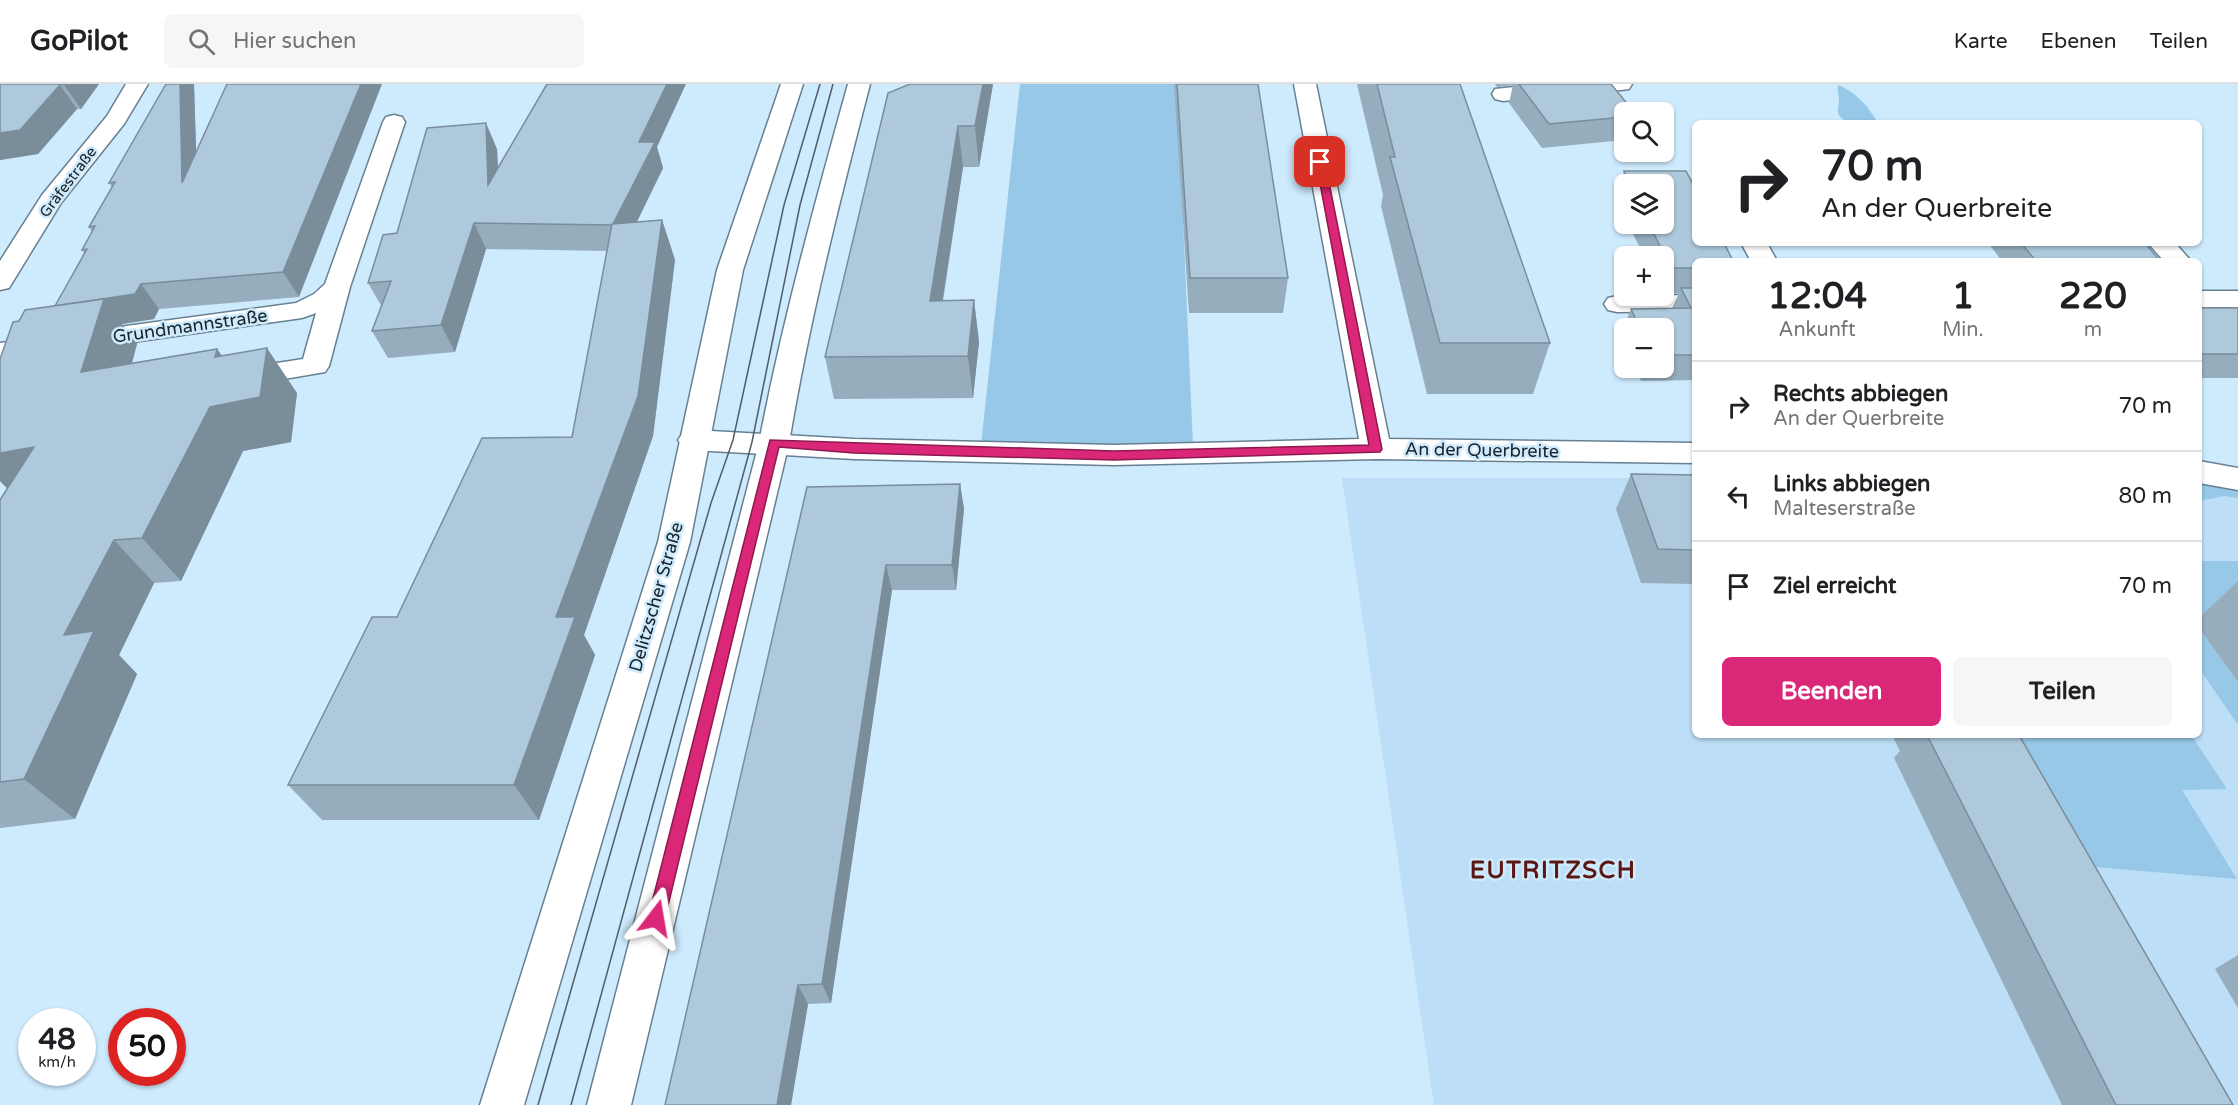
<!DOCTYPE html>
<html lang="de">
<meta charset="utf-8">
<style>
body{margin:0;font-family:"Varela Round",sans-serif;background:#f6f6f6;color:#202124;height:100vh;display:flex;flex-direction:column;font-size:22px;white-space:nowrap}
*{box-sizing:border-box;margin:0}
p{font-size:20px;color:#757577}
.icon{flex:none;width:33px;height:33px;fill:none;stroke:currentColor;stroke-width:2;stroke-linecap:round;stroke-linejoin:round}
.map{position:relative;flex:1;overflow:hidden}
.sheet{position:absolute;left:1692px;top:174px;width:510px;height:480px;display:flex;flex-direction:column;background:#fff;border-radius:9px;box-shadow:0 2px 4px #0004}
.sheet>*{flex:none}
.hud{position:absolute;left:1692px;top:36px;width:510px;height:126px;border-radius:9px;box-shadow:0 2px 4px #0004;background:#fff;color:#202124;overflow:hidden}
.controls{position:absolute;left:1614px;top:18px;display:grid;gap:12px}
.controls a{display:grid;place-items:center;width:60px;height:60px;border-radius:9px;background:#fff;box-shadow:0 2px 4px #0004;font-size:30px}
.speed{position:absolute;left:18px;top:924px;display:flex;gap:12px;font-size:30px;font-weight:700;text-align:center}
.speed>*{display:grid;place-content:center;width:78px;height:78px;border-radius:50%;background:#fff;box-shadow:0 2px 4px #0004;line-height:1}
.speed small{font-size:15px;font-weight:400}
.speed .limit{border:9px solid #d22;background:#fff;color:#111}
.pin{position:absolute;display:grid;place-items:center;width:51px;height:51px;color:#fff;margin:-26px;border-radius:12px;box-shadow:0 3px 9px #0006}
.me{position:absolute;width:66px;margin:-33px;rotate:14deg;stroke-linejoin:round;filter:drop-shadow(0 0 4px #0008)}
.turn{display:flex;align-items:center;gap:21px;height:126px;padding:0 30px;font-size:27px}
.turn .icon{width:78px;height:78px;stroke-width:2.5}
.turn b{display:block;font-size:42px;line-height:51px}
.eta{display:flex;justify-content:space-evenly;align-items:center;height:102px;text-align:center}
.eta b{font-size:36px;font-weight:700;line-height:42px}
.cta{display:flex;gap:12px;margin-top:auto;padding:12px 30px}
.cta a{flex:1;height:69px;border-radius:9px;background:#db2777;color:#fff;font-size:24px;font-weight:700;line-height:69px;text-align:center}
.cta a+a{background:#f6f6f6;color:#202124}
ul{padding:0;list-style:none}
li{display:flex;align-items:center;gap:18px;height:90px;padding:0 30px;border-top:2px solid #e0e0e0}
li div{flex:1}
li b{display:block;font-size:22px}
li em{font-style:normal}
header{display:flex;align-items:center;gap:36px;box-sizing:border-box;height:84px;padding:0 30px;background:#fff;border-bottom:2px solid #e0e0e0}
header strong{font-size:28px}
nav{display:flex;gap:33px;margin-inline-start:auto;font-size:21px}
.search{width:420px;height:54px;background:#f6f6f6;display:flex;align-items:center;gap:15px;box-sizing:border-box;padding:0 21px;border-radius:9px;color:#757577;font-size:22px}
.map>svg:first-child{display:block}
.built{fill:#bcdef6}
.green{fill:#97c8e8}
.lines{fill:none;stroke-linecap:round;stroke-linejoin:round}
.minor-casing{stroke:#678091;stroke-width:3}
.major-casing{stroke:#678091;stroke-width:3}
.minor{fill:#fff;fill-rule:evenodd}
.major{fill:#fff;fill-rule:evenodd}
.tram{stroke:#4f5e69;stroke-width:1.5}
.wall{fill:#96adbd}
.shaded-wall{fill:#7a8d9a}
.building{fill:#aec9dc;stroke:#7a8d9a;stroke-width:1.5}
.route{fill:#db2777;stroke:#8e194d;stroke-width:1.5}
.labels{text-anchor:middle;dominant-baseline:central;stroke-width:5;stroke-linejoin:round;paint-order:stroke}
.far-street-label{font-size:15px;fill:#19232a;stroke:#ceeafd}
.street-label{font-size:18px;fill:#19232a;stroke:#ceeafd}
.district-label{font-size:24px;font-weight:bold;letter-spacing:1.5px;fill:#5b1713;stroke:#ceeafd}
</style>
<header>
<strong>GoPilot</strong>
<div class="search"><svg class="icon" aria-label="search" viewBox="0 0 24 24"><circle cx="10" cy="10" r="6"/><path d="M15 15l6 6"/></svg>Hier suchen</div>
<nav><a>Karte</a><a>Ebenen</a><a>Teilen</a></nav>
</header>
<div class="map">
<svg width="2238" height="1021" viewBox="0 0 2238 1021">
<rect width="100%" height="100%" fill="#ceeafd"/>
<polygon class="built" points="1342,394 1695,394 1695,651 2199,651 2199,404 2238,409 2238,1021 1434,1021"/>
<g class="green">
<polygon points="1020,0 1177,0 1193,362 981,361"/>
<path d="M1838 1C1855 7 1869 23 1878 39L1846 38C1835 28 1838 30 1839 17 1839 11 1837 7 1838 1Z"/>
<polygon points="2199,398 2238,406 2238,414 2224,412 2199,417"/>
<rect x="2199" y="477" width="39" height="61"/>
<polygon points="2199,544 2238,598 2238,641 2199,584"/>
<polygon points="2006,651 2191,651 2227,705 2182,706 2237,795 2082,782"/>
</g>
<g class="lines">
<defs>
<g id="minor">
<polygon points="126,0 148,0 124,40 61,119 9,204 0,206 0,177 42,111 107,32"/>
<polygon points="1294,0 1316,0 1389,355 1695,359 1695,379 1376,375 1114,381 854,375 693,366 683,363 678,356 683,349 693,346 854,355 1114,361 1359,355"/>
<polygon points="1544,0 1632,0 1629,5 1621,6 1503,17 1495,15 1492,10 1495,5"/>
<polygon points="394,31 402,33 405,38 350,203 329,282 325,288 238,303 228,301 224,294 228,287 238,285 303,275 316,229 302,234 0,277 0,259 296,219 314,210 325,200 383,38 386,33"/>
<polygon points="1741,159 1767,159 1777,177 1751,177"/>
<polygon points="2148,159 2175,159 2191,177 2164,177"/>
<rect x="2199" y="207" width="39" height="16"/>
<polygon points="1695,211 1695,227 1617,228 1608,226 1604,220 1608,214 1617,212"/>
<polygon points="2199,377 2238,384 2238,406 2199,399"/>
</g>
<g id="major">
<polygon points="781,0 803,0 743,186 690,458 524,1021 480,1021 658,458 717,186"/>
<path d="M848 0H870C839 119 809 238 789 359L631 1021H587L759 359C782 238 815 119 848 0Z"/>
</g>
</defs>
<use href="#minor" class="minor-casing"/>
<use href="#major" class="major-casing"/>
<use href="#minor" class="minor"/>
<use href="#major" class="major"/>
<g class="tram">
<polyline points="538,1021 711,419 733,356 784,121 820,0"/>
<polyline points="571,1021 752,358 800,121 833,0"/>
</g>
</g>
<g class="wall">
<polygon points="0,0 99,0 81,25 77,25 38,70 0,76"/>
<polygon points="194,0 196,68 227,0 299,213 159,225 154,235 122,240 137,260 132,279 217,265 222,272 297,309 291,358 243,367 181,497 154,499 119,571 137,590 75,735 0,744 0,416 7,404 0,397 0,275 19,237 55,222 84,169 82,166 92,148 89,143 112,103 109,99"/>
<polygon points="993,0 979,83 963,83 943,217 974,216 979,258 973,314 834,315 825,273 888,9"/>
<polygon points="1174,0 1258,0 1288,194 1283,229 1189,229"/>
<polygon points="1357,0 1460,0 1550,259 1533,310 1427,310 1381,122 1383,111"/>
<polygon points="1495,0 1611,0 1624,28 1624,56 1542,64 1509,19 1513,1 1497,3"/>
<polygon points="657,63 663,84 637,138 662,136 675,176 653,352 584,551 595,571 539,736 322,736 288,701 397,533 572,353 607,167 486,165 455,268 388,274 372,247 382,223 368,199 397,149 497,65 498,84"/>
<polygon points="1624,87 1686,87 1695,104 1695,159 1724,159 1733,177 1695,177 1695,296 1641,297 1635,284 1664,284 1664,244 1624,244 1624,258 1621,250 1631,225 1672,224 1679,209 1664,209 1664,172 1644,172 1628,140 1664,140 1664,100 1624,100 1624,131 1615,112"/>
<polygon points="1988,159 2145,159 2160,177 2002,177"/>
<polygon points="2199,220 2202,224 2238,224 2238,294 2199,294"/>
<polygon points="1631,390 1695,391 1695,500 1641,499 1616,425"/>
<polygon points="960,400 964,425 956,506 892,506 831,919 808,920 791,1021 665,1021 807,403"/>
<polygon points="2238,497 2238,598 2199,544 2199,534"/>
<polygon points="1892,651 2019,651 2233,1021 2062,1021 1894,674 1900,667"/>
<polygon points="2238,871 2238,924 2215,885"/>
</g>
<g class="shaded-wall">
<polygon points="65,0 99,0 81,25 64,1"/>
<polygon points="180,0 194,0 198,123 182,99"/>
<polygon points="361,0 382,0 299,213 283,188"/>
<polygon points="667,0 686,0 657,63 663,84 622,168 613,141 639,58"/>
<polygon points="983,0 993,0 979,83 975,42"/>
<polygon points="60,1 77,25 38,70 0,76 0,49"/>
<polygon points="486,39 497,65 500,127 488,101"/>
<polygon points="958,42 963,83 936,259 930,217"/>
<polygon points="662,136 675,176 653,352 584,551 595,571 539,736 514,701 556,533"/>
<polygon points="474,139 486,165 455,268 441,241"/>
<polygon points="141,200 159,225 154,235 122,240 137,260 117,333 81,288 55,222"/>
<polygon points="974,216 979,258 973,314 968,272"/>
<polygon points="267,264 297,309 291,358 243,367 181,497 142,454 215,273 217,265 248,309"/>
<polygon points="34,363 19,417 0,397 0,369"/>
<polygon points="960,400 964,425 956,506 952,481"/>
<polygon points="114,456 154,499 119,571 137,590 75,735 24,695 64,551"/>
<polygon points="886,481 892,506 831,919 822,900"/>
<polygon points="798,901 808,920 791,1021 777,1021"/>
</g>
<g class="building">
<polygon points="0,0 65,0 60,1 20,46 0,49"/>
<polygon points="166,0 180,0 182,99 227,0 361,0 283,188 141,200 135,210 55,222 87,165 82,166 95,142 89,143 115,98 109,99"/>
<polygon points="547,0 667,0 639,58 655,58 613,140 612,141 474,139 441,241 372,247 391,197 368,199 383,151 397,149 427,44 486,39 488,101"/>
<polygon points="910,0 983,0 975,42 958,42 930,217 974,216 968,272 825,273 888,9"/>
<polygon points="1177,0 1258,0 1288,194 1190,194"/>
<polygon points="1377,0 1460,0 1550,259 1440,259 1390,73 1395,73"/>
<polygon points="1519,0 1611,0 1634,28 1624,28 1624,33 1549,40"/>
<polygon points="1624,87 1686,87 1695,104 1695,159 1724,159 1733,177 1695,177 1695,184 1671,184 1649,140 1664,140 1664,100 1631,100"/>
<polygon points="662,136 638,312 556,533 575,533 514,701 288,701 372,533 397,533 482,354 572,353 612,140"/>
<polygon points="2021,159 2145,159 2160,177 2036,177"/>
<polygon points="1681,204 1695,204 1695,271 1664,271 1664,244 1640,244 1631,225 1691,224"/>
<polygon points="104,215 81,288 217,265 215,273 267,264 260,313 210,323 142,454 114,456 64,551 94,547 24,695 0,698 0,416 34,363 0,369 0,275 13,238 19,237 25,226"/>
<polygon points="2199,220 2202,224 2238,224 2238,270 2199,270"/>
<polygon points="1631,390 1695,391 1695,466 1658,465"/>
<polygon points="960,400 952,481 886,481 822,900 798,901 777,1021 665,1021 807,403"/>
<polygon points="1927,651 2019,651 2233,1021 2116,1021"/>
</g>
<polygon class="route" points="1320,75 1325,78 1382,365 1380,368 1114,376 854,369 779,363 665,834 662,840 656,842 650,840 648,834 770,356 1114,367 1369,361 1316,78"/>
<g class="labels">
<g class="far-street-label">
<text transform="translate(68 98) rotate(-53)">Gräfestraße</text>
</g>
<g class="street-label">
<text transform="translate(190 242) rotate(-8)">Grundmannstraße</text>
<text transform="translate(1482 366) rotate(1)">An der Querbreite</text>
<text transform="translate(656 513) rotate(-74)">Delitzscher Straße</text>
</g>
<g class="district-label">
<text x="1553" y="786">EUTRITZSCH</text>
</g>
</g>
</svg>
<div class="controls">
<a><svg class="icon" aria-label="search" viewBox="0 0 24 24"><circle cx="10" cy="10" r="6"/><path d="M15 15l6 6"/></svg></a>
<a><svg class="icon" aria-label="layers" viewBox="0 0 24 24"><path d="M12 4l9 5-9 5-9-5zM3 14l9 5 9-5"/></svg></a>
<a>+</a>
<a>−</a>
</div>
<div class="speed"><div>48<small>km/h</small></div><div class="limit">50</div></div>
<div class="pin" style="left:1320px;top:78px;background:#d93025"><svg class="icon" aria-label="arrive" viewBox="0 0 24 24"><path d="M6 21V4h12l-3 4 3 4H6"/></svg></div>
<svg class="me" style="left:656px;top:834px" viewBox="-20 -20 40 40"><path d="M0-17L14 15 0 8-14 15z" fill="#db2777" stroke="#fff" stroke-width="4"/></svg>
<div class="hud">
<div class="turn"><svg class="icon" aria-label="right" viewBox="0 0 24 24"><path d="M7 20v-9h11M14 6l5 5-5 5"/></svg><div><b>70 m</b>An der Querbreite</div></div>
</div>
<section class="sheet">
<div class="eta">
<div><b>12:04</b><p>Ankunft</p></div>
<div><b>1</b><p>Min.</p></div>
<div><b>220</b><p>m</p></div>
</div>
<ul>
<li><svg class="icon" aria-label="right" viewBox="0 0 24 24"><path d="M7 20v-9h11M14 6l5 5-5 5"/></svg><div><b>Rechts abbiegen</b><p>An der Querbreite</p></div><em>70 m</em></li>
<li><svg class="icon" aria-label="left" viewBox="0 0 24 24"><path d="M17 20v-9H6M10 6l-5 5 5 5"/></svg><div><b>Links abbiegen</b><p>Malteserstraße</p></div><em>80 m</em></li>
<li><svg class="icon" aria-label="arrive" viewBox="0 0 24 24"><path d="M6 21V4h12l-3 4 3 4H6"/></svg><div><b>Ziel erreicht</b></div><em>70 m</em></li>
</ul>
<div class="cta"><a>Beenden</a><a>Teilen</a></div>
</section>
</div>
